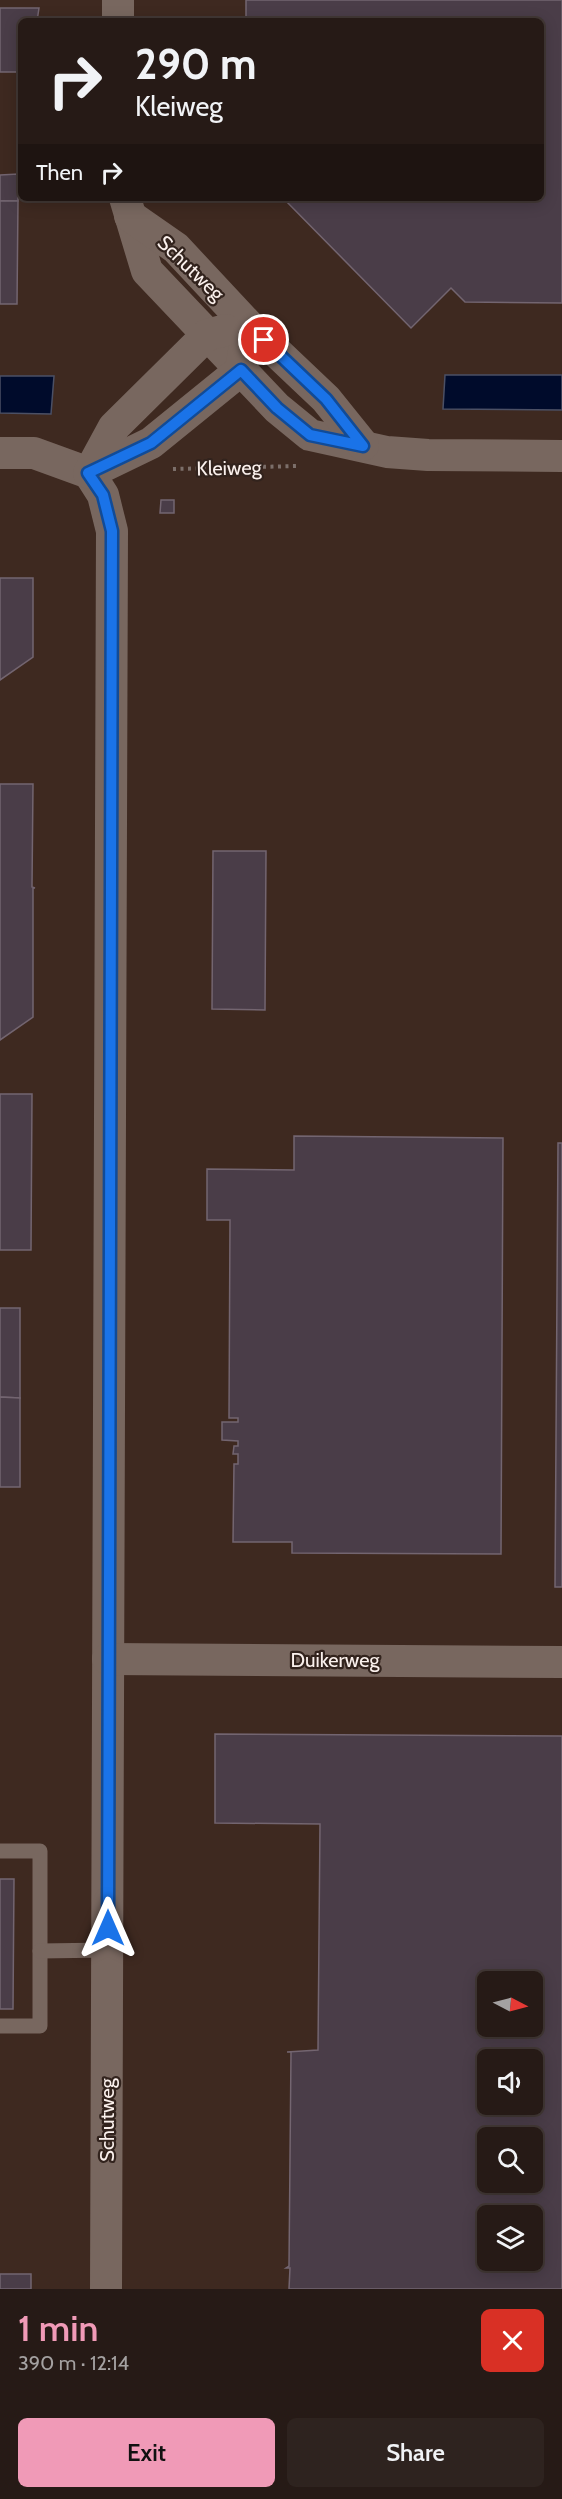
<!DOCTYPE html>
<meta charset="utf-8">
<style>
body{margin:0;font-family:Cabin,sans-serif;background:#2e231f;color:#f1f3f6;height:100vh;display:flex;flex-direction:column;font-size:22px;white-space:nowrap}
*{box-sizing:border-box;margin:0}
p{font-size:20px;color:#a4a1a1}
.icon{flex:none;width:33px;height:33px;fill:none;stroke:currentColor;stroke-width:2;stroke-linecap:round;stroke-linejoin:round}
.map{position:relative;height:2289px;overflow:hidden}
.sheet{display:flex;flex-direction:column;background:#261a16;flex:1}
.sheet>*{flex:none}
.hud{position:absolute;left:18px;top:18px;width:526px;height:183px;border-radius:9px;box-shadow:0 3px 15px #0003,0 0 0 2px #423835;background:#261a16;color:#f1f3f6;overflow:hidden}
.needle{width:39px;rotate:96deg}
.buttons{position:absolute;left:477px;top:1971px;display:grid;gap:12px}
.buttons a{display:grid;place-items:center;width:66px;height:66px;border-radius:9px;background:#261a16;box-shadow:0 3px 15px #0003,0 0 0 2px #423835;font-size:30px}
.pin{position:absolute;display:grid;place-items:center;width:51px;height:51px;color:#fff;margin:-26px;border:3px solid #fff;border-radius:50%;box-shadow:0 2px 6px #0007}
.me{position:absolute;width:66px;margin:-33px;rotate:0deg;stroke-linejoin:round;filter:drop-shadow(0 0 4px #0008)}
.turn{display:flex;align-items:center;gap:21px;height:126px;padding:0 18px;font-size:27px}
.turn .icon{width:78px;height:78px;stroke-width:2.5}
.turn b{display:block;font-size:42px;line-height:51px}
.then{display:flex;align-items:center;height:57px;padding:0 18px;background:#0003;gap:12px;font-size:22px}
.round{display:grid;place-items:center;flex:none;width:63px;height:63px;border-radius:9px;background:#2e231f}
.summary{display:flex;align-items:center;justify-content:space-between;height:102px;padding:0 18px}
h1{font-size:36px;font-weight:600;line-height:45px;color:#f09ab7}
.cta{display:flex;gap:12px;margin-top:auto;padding:12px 18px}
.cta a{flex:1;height:69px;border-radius:9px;background:#f09ab7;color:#111;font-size:24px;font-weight:600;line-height:69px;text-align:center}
.cta a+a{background:#2e231f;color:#f1f3f6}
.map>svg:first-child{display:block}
.built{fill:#3e2920;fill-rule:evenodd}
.water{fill:#000b2b;stroke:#4b5065;stroke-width:1.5}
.building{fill:#4a3d48;stroke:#736570;stroke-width:1.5;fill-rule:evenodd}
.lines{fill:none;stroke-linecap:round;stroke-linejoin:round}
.path{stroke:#7c6f6a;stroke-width:4;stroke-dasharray:3 4.5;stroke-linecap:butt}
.service{stroke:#78675f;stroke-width:15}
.minor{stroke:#78675f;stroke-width:32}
.route-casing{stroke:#114b97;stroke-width:15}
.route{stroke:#1a73e8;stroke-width:10}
.labels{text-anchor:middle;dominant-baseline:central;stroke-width:4.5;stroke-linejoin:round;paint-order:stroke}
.street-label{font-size:20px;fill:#fbf1ed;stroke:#32231d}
</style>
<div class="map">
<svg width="562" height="2289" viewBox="0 0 562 2289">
<rect width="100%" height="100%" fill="#32231d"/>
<path class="built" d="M0 0H562V2289H0ZM21 21H542V198H21ZM488 1982H532V2026H488ZM488 2060H532V2104H488ZM488 2138H532V2182H488ZM488 2216H532V2260H488Z"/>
<g class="water">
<polygon points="445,375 562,375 562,410 443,409"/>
<polygon points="0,376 54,376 51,414 0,413"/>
</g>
<g class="building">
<polygon points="246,0 562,0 562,303 465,302 451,288 411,328 283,198 542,198 542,21 246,21"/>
<polygon points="0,8 39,8 37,21 21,21 21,72 0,72"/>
<polygon points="18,174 18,201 0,201 0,175"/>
<polygon points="0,201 18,201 17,304 0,304"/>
<polygon points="161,500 174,500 174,513 160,513"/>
<polygon points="0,578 33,578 33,657 0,680"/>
<polygon points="0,784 33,784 32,887 35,888 33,888 33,1017 0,1040"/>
<polygon points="213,851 266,851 265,1010 212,1009"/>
<polygon points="0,1094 32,1094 31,1250 0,1250"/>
<polygon points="294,1136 503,1138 501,1554 292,1553 292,1542 233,1542 234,1464 238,1464 238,1454 233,1454 234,1446 238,1446 238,1441 222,1440 222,1422 238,1422 238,1418 229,1418 230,1220 207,1220 207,1169 294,1170"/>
<polygon points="558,1143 562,1143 562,1587 555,1587"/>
<polygon points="0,1308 20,1308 20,1398 0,1397"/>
<polygon points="0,1397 20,1398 20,1487 0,1487"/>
<path d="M215 1734 562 1736V2289H289L290 2268H286L289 2266 291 2052H287L318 2050 320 1824 215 1823ZM488 1982H532V2026H488ZM488 2060H532V2104H488ZM488 2138H532V2182H488ZM488 2216H532V2260H488Z"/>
<polygon points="0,1879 14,1879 13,2009 0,2009"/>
<rect x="0" y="2274" width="31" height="15"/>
</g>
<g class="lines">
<polyline class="path" points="173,469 298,466"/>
<g class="service">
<polyline points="0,1851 40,1851 40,2026 0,2026"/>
<polyline points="40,1951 108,1950"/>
</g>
<g class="minor">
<polyline points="118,21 118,0"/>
<polyline points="125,198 147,271 277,408 310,435 387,452 428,455 562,456"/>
<polyline points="130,216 176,248 248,325 326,399 363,445"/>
<polyline points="0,453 34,453 89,473 151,443 241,370 244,351"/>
<polyline points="89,473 103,495 112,531 106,2289"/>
<polyline points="89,473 114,427 207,335 226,330"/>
<polyline points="108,1659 562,1662"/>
</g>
</g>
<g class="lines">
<defs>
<polyline id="route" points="108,1928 112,531 103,495 88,473 151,443 241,370 277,408 310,435 363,446 326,399 264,340"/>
</defs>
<use href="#route" class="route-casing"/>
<use href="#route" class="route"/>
</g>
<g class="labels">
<g class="street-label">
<text transform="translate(191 268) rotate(44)">Schutweg</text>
<text transform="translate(229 468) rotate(-1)">Kleiweg</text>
<text x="335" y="1660">Duikerweg</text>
<text transform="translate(107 2120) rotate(-90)">Schutweg</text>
</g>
</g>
</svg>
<div class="buttons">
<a><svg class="needle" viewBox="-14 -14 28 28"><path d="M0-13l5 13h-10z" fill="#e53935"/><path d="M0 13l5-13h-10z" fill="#a4a1a1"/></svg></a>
<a><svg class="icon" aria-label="sound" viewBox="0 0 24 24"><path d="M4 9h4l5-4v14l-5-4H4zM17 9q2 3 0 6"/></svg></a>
<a><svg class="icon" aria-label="search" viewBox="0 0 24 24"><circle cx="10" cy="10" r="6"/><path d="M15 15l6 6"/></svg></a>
<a><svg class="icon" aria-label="layers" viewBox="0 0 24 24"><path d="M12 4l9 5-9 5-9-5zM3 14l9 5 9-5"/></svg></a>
</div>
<div class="pin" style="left:264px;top:340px;background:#d93025"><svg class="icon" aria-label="arrive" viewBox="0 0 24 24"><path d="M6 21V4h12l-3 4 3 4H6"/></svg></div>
<svg class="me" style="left:108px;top:1928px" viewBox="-20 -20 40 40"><path d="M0-17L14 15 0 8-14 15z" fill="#1a73e8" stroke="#fff" stroke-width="4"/></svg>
<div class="hud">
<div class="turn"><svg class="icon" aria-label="right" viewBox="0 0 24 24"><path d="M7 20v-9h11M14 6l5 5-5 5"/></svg><div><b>290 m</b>Kleiweg</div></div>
<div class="then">Then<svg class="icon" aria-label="right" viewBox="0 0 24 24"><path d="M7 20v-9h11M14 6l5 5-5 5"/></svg></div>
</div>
</div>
<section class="sheet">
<div class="summary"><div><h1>1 min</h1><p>390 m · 12:14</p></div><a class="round" style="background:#d93025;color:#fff"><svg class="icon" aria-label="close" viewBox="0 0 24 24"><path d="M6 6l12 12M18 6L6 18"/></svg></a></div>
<div class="cta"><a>Exit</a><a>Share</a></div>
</section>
